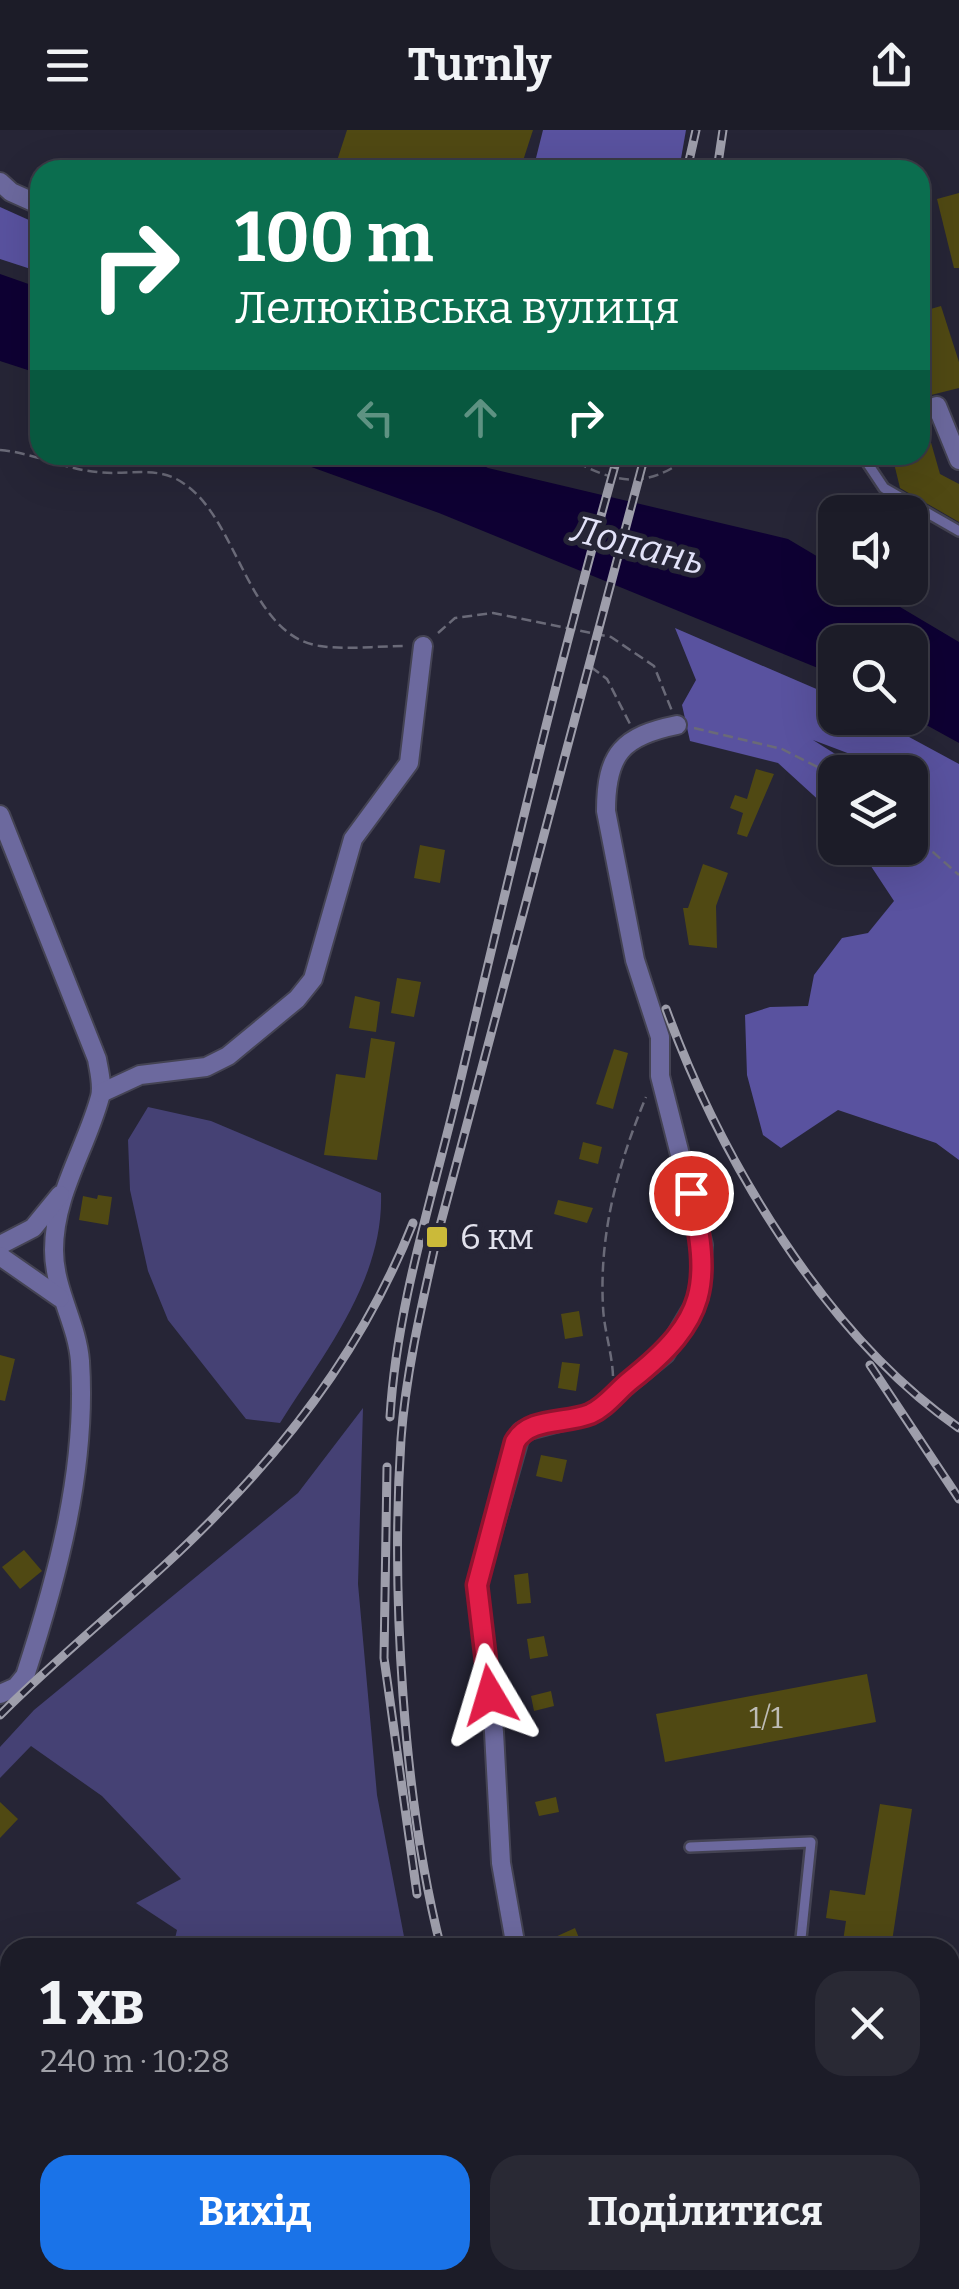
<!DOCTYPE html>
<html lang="uk">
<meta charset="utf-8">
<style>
body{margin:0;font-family:Bitter,serif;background:#292934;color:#f1f3f6;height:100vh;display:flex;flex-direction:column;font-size:38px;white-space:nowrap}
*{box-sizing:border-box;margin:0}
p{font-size:32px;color:#a0a1a8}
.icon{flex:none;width:55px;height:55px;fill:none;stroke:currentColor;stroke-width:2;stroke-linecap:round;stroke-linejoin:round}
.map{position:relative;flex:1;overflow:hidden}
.side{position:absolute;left:0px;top:1808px;width:960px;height:352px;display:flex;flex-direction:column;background:#1c1c28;border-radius:30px 30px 0 0;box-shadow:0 10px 40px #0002,0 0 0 2px #3a3a45}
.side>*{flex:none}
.banner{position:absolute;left:30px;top:30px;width:900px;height:305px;border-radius:30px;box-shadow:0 10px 40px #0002,0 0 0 2px #3a3a45;background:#0b6e4f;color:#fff;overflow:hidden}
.controls{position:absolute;left:818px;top:365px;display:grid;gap:20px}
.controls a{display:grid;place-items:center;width:110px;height:110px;border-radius:20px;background:#1c1c28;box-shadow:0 10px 40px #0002,0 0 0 2px #3a3a45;font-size:50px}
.pin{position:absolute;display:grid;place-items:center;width:85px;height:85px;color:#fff;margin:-42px;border:5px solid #fff;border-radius:50%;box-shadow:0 2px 10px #0007}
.me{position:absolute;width:110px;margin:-55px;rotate:353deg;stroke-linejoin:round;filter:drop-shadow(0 0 8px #0008)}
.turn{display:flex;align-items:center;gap:35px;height:210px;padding:0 40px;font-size:45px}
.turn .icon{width:130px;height:130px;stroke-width:2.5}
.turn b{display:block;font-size:70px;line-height:85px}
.lanes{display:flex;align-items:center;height:95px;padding:0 40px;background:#0003;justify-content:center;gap:50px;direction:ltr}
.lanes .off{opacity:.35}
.round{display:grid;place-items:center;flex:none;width:105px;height:105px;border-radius:30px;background:#292934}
.head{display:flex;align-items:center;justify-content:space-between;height:170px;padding:0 40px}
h1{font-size:60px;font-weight:700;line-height:75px}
.action{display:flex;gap:20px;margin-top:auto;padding:20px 40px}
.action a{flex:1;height:115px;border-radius:30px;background:#1a73e8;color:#fff;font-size:40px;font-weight:700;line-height:115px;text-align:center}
.action a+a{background:#292934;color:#f1f3f6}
header{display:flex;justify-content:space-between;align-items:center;height:130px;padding:0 40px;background:#1c1c28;font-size:45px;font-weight:700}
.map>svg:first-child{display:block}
.green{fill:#454174}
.forest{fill:#59529f}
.water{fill:#0e0033}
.building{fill:#504913}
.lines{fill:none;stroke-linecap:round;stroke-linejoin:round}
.lane-casing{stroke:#444353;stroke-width:14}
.street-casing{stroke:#444353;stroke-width:22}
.path{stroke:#6a6a78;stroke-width:2.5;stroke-dasharray:10 5;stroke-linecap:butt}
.lane{stroke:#6c699e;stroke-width:9}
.street{stroke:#6c699e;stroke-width:18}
.rail-casing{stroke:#9e9eab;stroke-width:9}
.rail{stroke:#262536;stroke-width:5;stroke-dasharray:15;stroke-linecap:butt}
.route-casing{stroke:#92132f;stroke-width:25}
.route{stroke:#e11d48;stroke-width:18}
.poi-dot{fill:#cbba39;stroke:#262536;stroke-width:4}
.labels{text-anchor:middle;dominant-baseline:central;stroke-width:10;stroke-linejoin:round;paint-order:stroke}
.number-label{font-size:30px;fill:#bebcb6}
.poi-label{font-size:35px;fill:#e2e2ed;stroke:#262536;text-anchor:start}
.water-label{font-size:38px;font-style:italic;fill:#e2e2f8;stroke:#262536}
</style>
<header><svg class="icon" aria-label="menu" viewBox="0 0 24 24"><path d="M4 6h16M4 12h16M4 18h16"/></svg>Turnly<svg class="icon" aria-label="share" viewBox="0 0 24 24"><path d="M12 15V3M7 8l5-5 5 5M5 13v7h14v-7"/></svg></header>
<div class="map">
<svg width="959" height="2159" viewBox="0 0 959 2159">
<rect width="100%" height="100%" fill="#262536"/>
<g class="green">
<path d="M148 977 211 991 381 1063C384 1150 324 1223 280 1293L246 1289 168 1190 148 1141 130 1060 128 1010Z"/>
<polygon points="363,1278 358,1454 377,1665 406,1817 173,1817 177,1800 136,1773 181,1749 102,1666 31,1616 0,1648 0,1617 34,1580 298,1363"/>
<polygon points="460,2150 530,2150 535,2159 466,2159"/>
</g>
<g class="forest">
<polygon points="543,0 686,0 679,40 533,40"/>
<polygon points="0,77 40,95 40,142 0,129"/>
<polygon points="675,498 835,567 835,588 874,588 959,634 959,1030 936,1013 838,980 781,1018 763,1005 747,945 745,885 770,877 808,876 814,845 842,808 868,803 894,771 859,718 910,718 910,642 879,642 866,630 813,610 864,642 835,642 835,685 778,633 690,611 682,575 696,550"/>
</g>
<g class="water">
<polygon points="0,144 40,158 40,244 0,231"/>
<polygon points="278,325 463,325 488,338 788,409 835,437 835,458 868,458 959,512 959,613 910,586 910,512 835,512 835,545 439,383"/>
<polygon points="207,2150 308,2150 317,2159 216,2159"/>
</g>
<g class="building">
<polygon points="347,0 533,0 520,40 334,40"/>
<polygon points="959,63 959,138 954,138 937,69"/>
<polygon points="941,176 959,232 959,258 927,266 920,249 920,182"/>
<polygon points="926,295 940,344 959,354 959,392 900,358 892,325 920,325 920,296"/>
<polygon points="756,639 774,644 747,707 737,704 743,683 730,678 735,665 747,669"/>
<polygon points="420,715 445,720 440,753 414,748"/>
<polygon points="703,734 728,743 716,776 717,818 689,815 683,778 688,778"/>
<polygon points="397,848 421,852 414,887 391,883"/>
<polygon points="355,866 380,872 376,902 349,898"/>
<polygon points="371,908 395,912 377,1030 324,1025 336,944 365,948"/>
<polygon points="614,919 628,923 613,979 596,974"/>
<polygon points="583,1012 602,1017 598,1034 579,1029"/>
<polygon points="98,1065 112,1067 108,1095 79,1090 83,1066 97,1069"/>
<polygon points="558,1070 593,1078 587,1093 554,1084"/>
<polygon points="579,1181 583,1206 565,1209 561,1184"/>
<polygon points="0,1225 15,1229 5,1271 0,1270"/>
<polygon points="562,1232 580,1234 576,1261 558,1258"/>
<polygon points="541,1325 567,1330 562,1352 536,1346"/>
<polygon points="24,1420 42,1441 20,1459 2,1437"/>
<polygon points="528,1443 531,1473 517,1474 514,1445"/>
<polygon points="544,1506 548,1526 530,1529 527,1509"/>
<polygon points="867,1544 876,1592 665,1632 656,1584"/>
<polygon points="551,1561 554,1576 534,1581 531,1566"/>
<polygon points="556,1667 559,1682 539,1686 535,1672"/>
<polygon points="0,1672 18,1689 0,1708"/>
<polygon points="880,1674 912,1679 891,1818 842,1818 846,1791 826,1788 830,1760 865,1765"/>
<polygon points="575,1798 583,1818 531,1818"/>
</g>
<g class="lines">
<defs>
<g id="lane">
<polyline points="862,325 884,358 959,401"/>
<polyline points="690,1717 811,1712 800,1818"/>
<polyline points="0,1949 10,1963"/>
<polyline points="950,2081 959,2077"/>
<polyline points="181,2150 187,2159"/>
<polyline points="651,2159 663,2150"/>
<polyline points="789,2159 808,2150"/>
</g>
<g id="street">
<polyline points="0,52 11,62 40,75"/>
<polyline points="920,284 937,276 959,330"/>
<path d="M0 685 97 929C99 941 103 955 100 967 86 1019 54 1064 54 1120 54 1160 77 1193 80 1231 87 1338 58 1445 25 1546L16 1557 0 1564"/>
<polyline points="101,963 140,945 206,937 228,926 297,869 313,849 353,709 409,633 423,516"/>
<polyline points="0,1115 33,1098 60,1065"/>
<polyline points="0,1126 60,1168"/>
<path d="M516 1818 501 1733 494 1602 477 1455 521 1302 593 1283 665 1224 699 1167 703 1115 660 946V907L635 830 606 681C606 623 623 606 677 595"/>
<polyline points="637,2150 640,2159"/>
</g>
</defs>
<use href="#lane" class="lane-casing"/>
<use href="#street" class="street-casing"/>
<g class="path">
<path d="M0 320C34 323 64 339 97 342 129 346 158 334 186 355 239 393 249 506 320 516 347 520 377 516 405 516"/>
<path d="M564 325C612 353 645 362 691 325"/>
<polyline points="438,503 455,488 493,483 611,507 654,536 672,581"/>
<polyline points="591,537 607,549 630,594"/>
<polyline points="694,598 782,619 835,646"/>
<polyline points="910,702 959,745"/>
<path d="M613 1246C612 1222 604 1200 603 1177 599 1103 618 1034 646 967"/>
</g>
<use href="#lane" class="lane"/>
<use href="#street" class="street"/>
<defs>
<g id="rail">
<polyline points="687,40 696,0"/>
<polyline points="717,40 723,0"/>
<path d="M666 879C721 1030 826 1206 959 1298"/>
<polyline points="870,1235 959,1369"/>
<path d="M390 1287C397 1172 434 1063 460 952 510 742 559 533 618 325"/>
<polyline points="387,1337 384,1528 417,1764"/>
<path d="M0 1585C72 1513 154 1451 224 1377 304 1295 371 1199 413 1093"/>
<path d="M441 1818C403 1669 391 1463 401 1309 406 1241 422 1174 437 1107L645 325"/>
<polyline points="547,2150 551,2159"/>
</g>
</defs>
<use href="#rail" class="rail-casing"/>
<use href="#rail" class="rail"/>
</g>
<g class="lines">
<defs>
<path id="route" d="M490 1565 477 1455 515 1312C529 1287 565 1294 590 1284 606 1277 617 1261 631 1250 708 1189 711 1155 691 1063"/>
</defs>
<use href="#route" class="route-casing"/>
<use href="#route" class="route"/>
</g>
<rect class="poi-dot" x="425" y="1095" width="24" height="24" rx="5"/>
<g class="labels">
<g class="number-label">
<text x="766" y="1588">1/1</text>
</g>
<g class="poi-label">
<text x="460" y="1107">6 км</text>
</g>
<g class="water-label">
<text transform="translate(638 415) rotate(15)">Лопань</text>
</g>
</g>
</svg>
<div class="controls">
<a><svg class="icon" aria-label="sound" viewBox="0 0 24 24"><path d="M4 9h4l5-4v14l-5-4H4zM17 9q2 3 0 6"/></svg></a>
<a><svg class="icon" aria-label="search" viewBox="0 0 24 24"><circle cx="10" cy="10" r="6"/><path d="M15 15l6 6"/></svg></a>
<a><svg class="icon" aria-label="layers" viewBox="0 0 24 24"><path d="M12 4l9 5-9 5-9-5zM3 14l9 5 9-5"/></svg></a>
</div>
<div class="pin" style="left:691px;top:1063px;background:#d93025"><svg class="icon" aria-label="arrive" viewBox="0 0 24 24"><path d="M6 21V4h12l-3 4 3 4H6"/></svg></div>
<svg class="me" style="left:490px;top:1565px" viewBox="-20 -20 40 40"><path d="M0-17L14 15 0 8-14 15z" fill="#e11d48" stroke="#fff" stroke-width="4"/></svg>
<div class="banner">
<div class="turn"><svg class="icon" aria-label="right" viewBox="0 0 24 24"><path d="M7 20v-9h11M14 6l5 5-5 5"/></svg><div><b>100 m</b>Лелюківська вулиця</div></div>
<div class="lanes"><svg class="icon off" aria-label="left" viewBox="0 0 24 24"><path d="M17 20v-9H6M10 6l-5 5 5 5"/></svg><svg class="icon off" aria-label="ahead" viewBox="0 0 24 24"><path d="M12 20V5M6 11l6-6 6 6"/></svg><svg class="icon" aria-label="right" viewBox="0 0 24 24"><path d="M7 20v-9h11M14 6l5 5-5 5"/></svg></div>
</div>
<section class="side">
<div class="head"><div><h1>1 хв</h1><p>240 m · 10:28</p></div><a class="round"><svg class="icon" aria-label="close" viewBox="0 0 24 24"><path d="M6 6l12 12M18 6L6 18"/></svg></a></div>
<div class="action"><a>Вихід</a><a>Поділитися</a></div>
</section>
</div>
